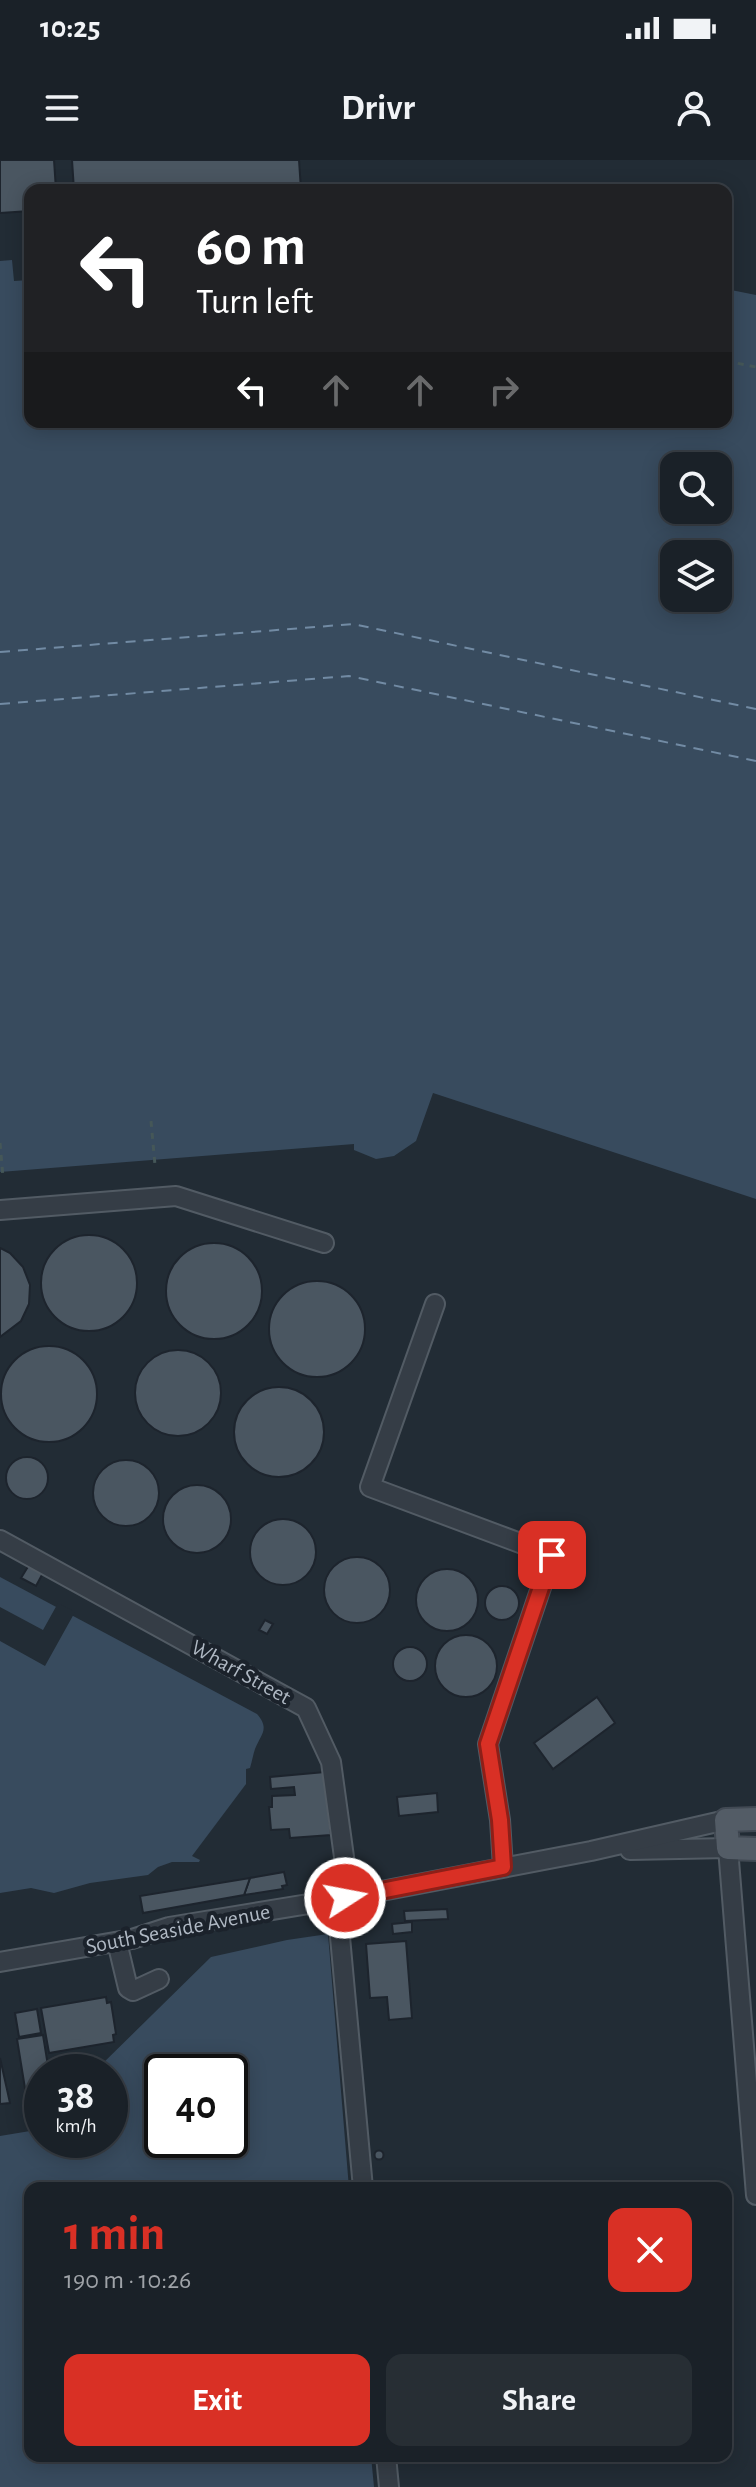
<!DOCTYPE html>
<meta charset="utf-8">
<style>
body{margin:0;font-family:"Alegreya Sans",sans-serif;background:#272e34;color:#f1f3f6;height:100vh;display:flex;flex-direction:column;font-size:30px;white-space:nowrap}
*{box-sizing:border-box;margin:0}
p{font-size:26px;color:#9fa3a8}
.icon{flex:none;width:44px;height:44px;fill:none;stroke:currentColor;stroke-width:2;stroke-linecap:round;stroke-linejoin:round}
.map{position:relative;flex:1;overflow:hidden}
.panel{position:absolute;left:24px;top:2022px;width:708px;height:280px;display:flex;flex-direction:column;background:#1a2128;border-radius:16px;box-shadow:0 4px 20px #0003,0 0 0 2px #383e45}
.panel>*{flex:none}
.top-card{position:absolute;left:24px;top:24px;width:708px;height:244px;border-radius:16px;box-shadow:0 4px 20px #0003,0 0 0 2px #383e45;background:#202124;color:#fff;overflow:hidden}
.tools{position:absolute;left:660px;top:292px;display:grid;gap:16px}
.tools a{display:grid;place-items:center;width:72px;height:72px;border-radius:16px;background:#1a2128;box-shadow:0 4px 20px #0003,0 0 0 2px #383e45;font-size:40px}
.speed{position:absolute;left:24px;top:1894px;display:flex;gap:16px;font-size:40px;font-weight:700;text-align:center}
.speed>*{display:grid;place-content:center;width:104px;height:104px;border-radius:50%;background:#1a2128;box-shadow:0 4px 20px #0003,0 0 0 2px #383e45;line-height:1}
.speed small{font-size:20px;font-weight:400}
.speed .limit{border:4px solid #111;border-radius:12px;background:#fff;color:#111}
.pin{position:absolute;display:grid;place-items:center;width:68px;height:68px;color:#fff;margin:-34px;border-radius:16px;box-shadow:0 4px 12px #0006}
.me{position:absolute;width:88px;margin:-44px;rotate:79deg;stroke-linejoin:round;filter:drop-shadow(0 0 6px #0008)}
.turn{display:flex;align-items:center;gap:28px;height:168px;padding:0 40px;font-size:36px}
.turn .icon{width:104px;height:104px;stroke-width:2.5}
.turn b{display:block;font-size:56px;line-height:68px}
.lanes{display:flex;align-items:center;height:76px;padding:0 40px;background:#0003;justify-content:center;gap:40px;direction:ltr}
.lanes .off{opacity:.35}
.round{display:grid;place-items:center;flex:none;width:84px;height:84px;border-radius:16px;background:#272e34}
.summary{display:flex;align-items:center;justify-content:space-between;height:136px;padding:0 40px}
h1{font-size:48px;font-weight:700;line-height:60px;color:#d93025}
.button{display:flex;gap:16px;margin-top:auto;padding:16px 40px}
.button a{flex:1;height:92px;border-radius:16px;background:#d93025;color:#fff;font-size:32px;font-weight:700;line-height:92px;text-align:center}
.button a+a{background:#272e34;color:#f1f3f6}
.status{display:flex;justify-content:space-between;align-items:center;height:56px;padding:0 40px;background:#1a2128;direction:ltr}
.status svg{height:22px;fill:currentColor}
header{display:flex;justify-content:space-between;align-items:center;height:104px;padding:0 40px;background:#1a2128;font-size:36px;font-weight:700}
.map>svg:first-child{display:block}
.water{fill:#384b5e;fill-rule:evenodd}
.pier{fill:#222c35}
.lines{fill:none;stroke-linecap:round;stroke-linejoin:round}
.ferry{stroke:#728ba4;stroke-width:2;stroke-dasharray:10 8;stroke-linecap:butt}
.building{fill:#4a5661;stroke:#1d242d;stroke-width:2}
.minor-casing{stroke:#525b64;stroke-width:22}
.major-casing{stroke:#414953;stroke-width:26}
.path{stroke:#455758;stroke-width:3;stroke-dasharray:6 6;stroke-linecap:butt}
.minor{stroke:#353d46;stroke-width:18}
.major{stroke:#535c66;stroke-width:22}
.route-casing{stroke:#8d1f18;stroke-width:20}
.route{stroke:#d93025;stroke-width:14}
.labels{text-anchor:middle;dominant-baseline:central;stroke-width:8;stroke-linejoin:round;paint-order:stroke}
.street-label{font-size:22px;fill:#afb8c3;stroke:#1b222b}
</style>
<div class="status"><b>10:25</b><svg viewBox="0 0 49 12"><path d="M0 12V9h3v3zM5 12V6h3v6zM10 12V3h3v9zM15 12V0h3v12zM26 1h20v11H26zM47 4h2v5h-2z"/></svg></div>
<header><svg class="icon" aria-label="menu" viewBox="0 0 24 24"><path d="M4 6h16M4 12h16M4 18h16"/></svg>Drivr<svg class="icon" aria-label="person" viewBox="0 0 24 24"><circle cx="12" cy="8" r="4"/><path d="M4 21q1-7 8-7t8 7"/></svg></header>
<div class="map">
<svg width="756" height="2327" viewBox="0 0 756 2327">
<rect width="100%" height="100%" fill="#222c35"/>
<g class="water">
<path d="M12 100 14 121 30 120V262H726V129L756 135V1039L433 933 416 981 394 996 376 999 354 990V984L0 1012V101ZM674 306H718V350H674ZM674 394H718V438H674Z"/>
<path d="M0 1417 257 1554C270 1569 261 1574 255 1589 253 1595 252 1601 250 1608L246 1609V1624L192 1696 200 1700 199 1702H172L158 1707 148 1715 90 1723 54 1733 31 1728 0 1733Z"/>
<path d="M328 1774 349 2028H30V2296H371L374 2327H0V1976L42 1969V1980H110V1912H94L211 1797 287 1780ZM162 1912H230V1980H162Z"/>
</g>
<polygon class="pier" points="58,1443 75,1452 45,1506 0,1481 0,1447 43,1470"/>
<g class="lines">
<g class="ferry">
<polyline points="0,492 353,464 756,549"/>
<polyline points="0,544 349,516 756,601"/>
</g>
</g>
<g class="building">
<polygon points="0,0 54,0 56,30 30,30 30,51 0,53"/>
<polygon points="72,0 299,0 301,30 74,30"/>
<circle cx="89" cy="1123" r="48"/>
<circle cx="214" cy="1131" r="48"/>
<polygon points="0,1088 10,1093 23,1107 30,1125 29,1144 21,1161 0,1177"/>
<circle cx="317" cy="1169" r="48"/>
<circle cx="49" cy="1234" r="48"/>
<circle cx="178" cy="1233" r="43"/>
<circle cx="279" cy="1272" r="45"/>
<circle cx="27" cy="1318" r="21"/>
<circle cx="126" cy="1333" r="33"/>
<circle cx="197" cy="1359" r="34"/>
<circle cx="283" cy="1392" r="33"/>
<circle cx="357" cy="1430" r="33"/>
<polygon points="29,1405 43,1413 36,1426 21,1418"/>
<circle cx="447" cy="1440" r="31"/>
<circle cx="502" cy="1443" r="17"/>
<polygon points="265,1460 273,1464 267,1474 259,1470"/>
<circle cx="466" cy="1506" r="31"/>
<circle cx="410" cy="1504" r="17"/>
<polygon points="597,1537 615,1563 553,1609 534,1583"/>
<polygon points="325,1612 331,1675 290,1678 289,1669 271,1670 269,1647 272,1647 272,1636 295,1635 294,1627 271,1629 270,1617"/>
<polygon points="437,1633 438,1652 399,1656 397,1637"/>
<polygon points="284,1712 287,1725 282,1726 283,1729 244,1735 250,1718"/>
<polygon points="250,1718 244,1735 143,1753 140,1736"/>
<polygon points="447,1749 448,1759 405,1761 404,1751"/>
<polygon points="412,1762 412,1772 393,1774 392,1764"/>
<polygon points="406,1781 412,1858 389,1860 387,1837 370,1838 366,1784"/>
<polygon points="106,1837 107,1843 111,1842 116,1874 113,1875 114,1882 49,1893 41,1848"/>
<polygon points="37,1849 41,1873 19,1877 15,1853"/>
<polygon points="43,1875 49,1912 42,1912 42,1944 28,1947 17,1879"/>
<polygon points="0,1898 10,1943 0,1944"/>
<circle cx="379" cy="1995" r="4.5"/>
</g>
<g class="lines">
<defs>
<g id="minor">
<polyline points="0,1050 176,1036 324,1083"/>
<polyline points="435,1144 370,1327 552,1395 488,1584 500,1660 503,1707"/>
<polyline points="0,1380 306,1548 331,1602 347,1719 339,1766 363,2028"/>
<polyline points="630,1690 728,1688 756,2035"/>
<polyline points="117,1782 128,1828 133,1831 159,1819"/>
<polyline points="0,1802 132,1779 169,1767 345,1738 591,1691 726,1660"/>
<polyline points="386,2296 389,2327"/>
</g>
<polyline id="major" points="756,1659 726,1660 728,1688 756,1689"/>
</defs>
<use href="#minor" class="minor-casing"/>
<use href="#major" class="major-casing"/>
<g class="path">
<polyline points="726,201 756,207"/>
<polyline points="151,961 155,1005"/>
<polyline points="0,983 3,1017"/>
</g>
<use href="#minor" class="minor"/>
<use href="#major" class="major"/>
</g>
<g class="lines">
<defs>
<polyline id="route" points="345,1738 503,1707 500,1660 488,1584 552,1395"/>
</defs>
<use href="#route" class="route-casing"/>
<use href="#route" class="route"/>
</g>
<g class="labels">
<g class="street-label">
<text transform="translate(241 1512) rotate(29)">Wharf Street</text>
<text transform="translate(178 1769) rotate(-11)">South Seaside Avenue</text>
</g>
</g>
</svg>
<div class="tools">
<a><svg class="icon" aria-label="search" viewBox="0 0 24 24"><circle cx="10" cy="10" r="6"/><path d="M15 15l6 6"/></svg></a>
<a><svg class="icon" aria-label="layers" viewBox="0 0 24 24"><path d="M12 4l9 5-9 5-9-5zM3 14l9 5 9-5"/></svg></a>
</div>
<div class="speed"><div>38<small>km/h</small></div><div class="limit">40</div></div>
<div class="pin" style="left:552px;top:1395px;background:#d93025"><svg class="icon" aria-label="arrive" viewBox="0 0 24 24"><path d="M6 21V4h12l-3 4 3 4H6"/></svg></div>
<svg class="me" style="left:345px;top:1738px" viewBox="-20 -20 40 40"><circle r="17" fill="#d93025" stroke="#fff" stroke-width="3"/><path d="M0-11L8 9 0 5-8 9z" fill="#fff"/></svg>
<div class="top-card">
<div class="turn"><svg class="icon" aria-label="left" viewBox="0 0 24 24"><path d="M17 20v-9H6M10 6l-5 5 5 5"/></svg><div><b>60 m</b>Turn left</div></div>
<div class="lanes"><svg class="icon" aria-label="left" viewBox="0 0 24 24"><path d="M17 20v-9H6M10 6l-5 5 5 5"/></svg><svg class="icon off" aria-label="ahead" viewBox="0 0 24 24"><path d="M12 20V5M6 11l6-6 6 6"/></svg><svg class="icon off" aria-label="ahead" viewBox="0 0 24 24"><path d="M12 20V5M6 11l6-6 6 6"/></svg><svg class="icon off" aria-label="right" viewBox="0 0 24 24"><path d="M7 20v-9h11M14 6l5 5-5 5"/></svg></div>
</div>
<section class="panel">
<div class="summary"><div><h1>1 min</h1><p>190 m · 10:26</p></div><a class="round" style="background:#d93025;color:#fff"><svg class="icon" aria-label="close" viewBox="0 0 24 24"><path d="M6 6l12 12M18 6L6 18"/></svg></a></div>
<div class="button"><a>Exit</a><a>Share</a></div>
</section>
</div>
